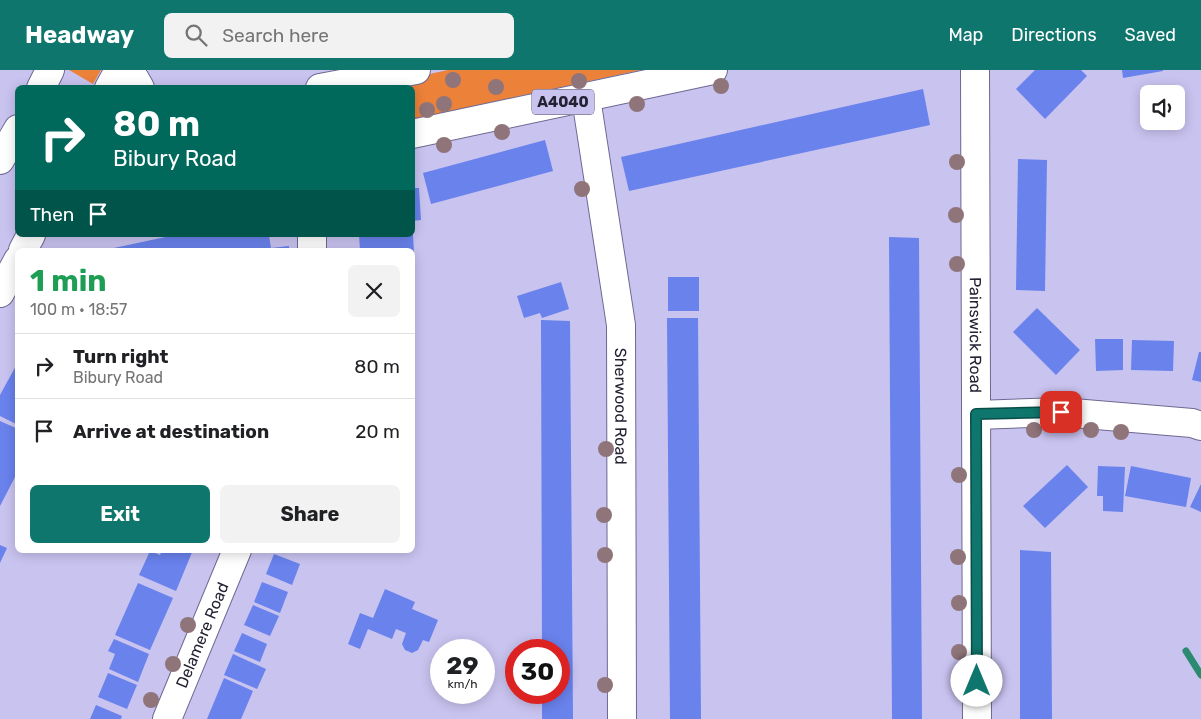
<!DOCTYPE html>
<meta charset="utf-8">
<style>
body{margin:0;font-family:Rubik,sans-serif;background:#f2f2f2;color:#202124;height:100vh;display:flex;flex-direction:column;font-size:19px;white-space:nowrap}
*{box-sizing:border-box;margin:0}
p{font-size:16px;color:#757577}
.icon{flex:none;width:28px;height:28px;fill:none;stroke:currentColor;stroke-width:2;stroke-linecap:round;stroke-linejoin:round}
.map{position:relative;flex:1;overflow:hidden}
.details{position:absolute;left:15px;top:178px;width:400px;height:305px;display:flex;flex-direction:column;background:#fff;border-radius:8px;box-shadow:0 2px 12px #0003}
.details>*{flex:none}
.banner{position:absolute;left:15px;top:15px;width:400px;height:152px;border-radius:8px;box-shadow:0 2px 12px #0003;background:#00695c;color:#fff;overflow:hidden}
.fabs{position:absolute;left:1140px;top:15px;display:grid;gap:10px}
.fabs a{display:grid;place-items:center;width:45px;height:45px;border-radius:8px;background:#fff;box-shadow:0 2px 12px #0003;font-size:25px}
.speed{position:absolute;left:430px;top:569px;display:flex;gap:10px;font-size:25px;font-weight:700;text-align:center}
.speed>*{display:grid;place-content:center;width:65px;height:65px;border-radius:50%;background:#fff;box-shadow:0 2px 12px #0003;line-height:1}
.speed small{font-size:12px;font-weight:400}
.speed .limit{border:8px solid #d22;background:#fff;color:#111}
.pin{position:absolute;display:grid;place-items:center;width:42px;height:42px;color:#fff;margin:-21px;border-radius:10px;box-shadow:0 2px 8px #0006}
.me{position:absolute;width:55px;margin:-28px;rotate:0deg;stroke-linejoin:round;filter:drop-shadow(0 0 4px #0008)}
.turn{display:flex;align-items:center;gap:18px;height:105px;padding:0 15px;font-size:22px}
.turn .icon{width:65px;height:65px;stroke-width:2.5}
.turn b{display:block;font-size:35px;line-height:42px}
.then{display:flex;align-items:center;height:48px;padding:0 15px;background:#0003;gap:10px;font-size:19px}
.round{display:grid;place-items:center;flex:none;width:52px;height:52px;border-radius:8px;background:#f2f2f2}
.head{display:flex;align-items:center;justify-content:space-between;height:85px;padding:0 15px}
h1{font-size:30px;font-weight:700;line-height:38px;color:#1e9e55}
.action{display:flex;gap:10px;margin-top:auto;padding:10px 15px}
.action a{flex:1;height:58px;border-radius:8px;background:#0f766e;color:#fff;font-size:20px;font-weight:700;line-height:58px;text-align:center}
.action a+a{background:#f2f2f2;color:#202124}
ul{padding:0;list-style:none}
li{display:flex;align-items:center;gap:15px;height:65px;padding:0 15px;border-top:1px solid #e0e0e0}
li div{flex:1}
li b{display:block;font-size:19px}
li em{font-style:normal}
header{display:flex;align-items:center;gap:30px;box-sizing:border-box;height:70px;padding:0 25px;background:#0f766e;color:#fff}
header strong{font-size:24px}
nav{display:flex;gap:28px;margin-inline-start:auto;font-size:18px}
.search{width:350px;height:45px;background:#f2f2f2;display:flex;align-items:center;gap:12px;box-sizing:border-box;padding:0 18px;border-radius:8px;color:#757577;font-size:19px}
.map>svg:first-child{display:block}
.green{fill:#ec813a}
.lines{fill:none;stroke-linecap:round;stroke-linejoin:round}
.stream{stroke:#2b8a70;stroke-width:7}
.building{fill:#6982ec}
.street-casing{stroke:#6e6891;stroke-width:30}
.primary-casing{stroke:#6e6891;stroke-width:30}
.highway-casing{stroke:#6e6891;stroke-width:30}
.street{stroke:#fff;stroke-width:28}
.primary{stroke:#fff;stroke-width:28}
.highway{stroke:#fff;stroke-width:28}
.tree{fill:#8f7479}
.route-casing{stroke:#0a4d48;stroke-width:12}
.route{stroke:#0f766e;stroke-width:9}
.labels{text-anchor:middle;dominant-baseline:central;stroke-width:5;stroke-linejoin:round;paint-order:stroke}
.shield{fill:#c9c3f0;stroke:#56526b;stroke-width:1}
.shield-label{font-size:15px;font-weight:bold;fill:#242132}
.street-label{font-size:16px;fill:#242132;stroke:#c9c3f0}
</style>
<header>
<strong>Headway</strong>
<div class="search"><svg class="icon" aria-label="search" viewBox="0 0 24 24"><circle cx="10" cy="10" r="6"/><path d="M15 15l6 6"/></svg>Search here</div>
<nav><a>Map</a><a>Directions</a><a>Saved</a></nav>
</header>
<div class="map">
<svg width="1201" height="649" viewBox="0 0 1201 649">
<rect width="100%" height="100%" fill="#c9c3f0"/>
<g class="green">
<polygon points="69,0 101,0 93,14"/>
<polygon points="448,0 641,0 413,49 412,18 365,18"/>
</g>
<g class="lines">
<polyline class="stream" points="1186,581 1201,605"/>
</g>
<g class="building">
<polygon points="1035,0 1081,0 1087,6 1045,49 1016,19"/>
<polygon points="1122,0 1163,0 1163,1 1123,8"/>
<polygon points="923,19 930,55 629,121 621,87"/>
<polygon points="545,70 553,101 431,134 423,103"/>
<polygon points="1018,89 1047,90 1045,221 1016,220"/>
<polygon points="412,118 419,118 421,150 412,151"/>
<polygon points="175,165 269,165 271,178 289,176 289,180 109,180 109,179"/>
<polygon points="359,165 413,165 415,199 412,199 412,180 360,180"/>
<polygon points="889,167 919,168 922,649 892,649"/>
<rect x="668" y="207" width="31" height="34"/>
<polygon points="561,212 569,239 542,248 540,243 524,248 517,226"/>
<polygon points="1037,238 1080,280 1056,305 1013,262"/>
<polygon points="667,248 698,248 701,649 670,649"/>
<polygon points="541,250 570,251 573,649 542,649 542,622 559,622 559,580 542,580"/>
<polygon points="1095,269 1123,269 1123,300 1096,301"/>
<polygon points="1132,270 1174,271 1173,301 1131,300"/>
<polygon points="1199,282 1201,282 1201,312 1192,310"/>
<polygon points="18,292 18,355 0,346 0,325"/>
<polygon points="0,351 18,359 18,408 15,407 0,436"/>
<polygon points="1067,395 1088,417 1045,458 1023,436"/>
<polygon points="1098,396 1125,397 1123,442 1103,441 1103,426 1097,426"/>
<polygon points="1131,396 1191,408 1186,437 1125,426"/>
<polygon points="1201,414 1201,442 1190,437"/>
<polygon points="0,475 7,478 0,493"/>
<polygon points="162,480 193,480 176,521 139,505 150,481 160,485"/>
<polygon points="1020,480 1051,482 1052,649 1020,649"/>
<polygon points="274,484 300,494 292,515 266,504"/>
<polygon points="262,512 288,522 280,543 254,532"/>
<polygon points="138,513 173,528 150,580 115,565"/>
<polygon points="385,519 415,532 412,539 438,550 429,572 423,570 418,580 412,583 405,580 402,574 406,563 396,559 392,569 368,559 360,579 348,574 360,543 373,548"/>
<polygon points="253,535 279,546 270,566 244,555"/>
<polygon points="242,563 267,574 260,592 234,581"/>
<polygon points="114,569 149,584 138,612 109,599 115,584 108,581"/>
<polygon points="233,584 266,599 257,619 224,605"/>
<polygon points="108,603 137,615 127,639 98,627"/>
<polygon points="224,608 253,621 241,649 207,649"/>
<polygon points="96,635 122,646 121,649 90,649"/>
</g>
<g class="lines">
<defs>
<g id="street">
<path id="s1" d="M975 0 977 649"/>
<path id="s2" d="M586 28 621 255 622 649"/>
<polyline points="312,165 312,180"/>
<polyline points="976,345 1061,342 1192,353 1201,356"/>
<path id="s3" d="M167 649 237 480"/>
</g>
<g id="primary">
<polyline points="320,18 416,0"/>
<polyline points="412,64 713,0"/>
</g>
<g id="highway">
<polyline points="132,0 132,4 140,18"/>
<polyline points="41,18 50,0"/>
<polyline points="109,18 119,0"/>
<polyline points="0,90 18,59"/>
<polyline points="23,180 31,165"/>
<polyline points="0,223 18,190"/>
</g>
</defs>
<use href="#street" class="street-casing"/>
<use href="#primary" class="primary-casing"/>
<use href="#highway" class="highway-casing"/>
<use href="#street" class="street"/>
<use href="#primary" class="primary"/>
<use href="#highway" class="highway"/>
</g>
<g class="tree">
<circle cx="453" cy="10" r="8"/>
<circle cx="579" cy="11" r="8"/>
<circle cx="721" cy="16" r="8"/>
<circle cx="496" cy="17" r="8"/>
<circle cx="444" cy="34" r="8"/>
<circle cx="637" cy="34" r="8"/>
<circle cx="427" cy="40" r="8"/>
<circle cx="502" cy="62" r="8"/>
<circle cx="444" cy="75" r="8"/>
<circle cx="957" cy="92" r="8"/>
<circle cx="582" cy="119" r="8"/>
<circle cx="956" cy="145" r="8"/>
<circle cx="957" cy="194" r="8"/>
<circle cx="1034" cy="360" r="8"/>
<circle cx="1091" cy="360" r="8"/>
<circle cx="1121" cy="362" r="8"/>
<circle cx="606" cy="379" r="8"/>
<circle cx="959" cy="405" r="8"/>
<circle cx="604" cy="445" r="8"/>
<circle cx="605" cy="485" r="8"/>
<circle cx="958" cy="487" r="8"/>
<circle cx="959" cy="533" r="8"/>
<circle cx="188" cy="555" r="8"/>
<circle cx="959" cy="582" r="8"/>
<circle cx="173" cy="594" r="8"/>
<circle cx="605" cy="615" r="8"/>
<circle cx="151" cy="630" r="8"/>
</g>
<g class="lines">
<defs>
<polyline id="route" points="977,611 976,344 1061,342"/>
</defs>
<use href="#route" class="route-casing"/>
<use href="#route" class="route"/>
</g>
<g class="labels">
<rect class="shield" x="532" y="19.5" width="62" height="25" rx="4"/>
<g class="shield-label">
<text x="563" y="32">A4040</text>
</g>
<g class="street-label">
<text stroke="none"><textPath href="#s1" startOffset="265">Painswick Road</textPath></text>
<text stroke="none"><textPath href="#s2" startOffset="311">Sherwood Road</textPath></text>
<text stroke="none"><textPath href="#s3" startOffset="91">Delamere Road</textPath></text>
</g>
</g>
</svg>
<div class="fabs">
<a><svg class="icon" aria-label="sound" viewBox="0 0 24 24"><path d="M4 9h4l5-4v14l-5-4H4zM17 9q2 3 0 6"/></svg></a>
</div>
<div class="speed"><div>29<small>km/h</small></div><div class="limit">30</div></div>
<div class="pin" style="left:1061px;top:342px;background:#d93025"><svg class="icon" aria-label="arrive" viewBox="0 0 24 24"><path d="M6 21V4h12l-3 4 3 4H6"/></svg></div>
<svg class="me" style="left:977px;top:611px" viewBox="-20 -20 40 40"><circle r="19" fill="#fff"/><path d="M0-13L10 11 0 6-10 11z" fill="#0f766e"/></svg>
<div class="banner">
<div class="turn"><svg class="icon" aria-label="right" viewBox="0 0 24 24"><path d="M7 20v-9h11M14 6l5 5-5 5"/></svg><div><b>80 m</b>Bibury Road</div></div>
<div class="then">Then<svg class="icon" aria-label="arrive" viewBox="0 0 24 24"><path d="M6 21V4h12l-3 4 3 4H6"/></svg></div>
</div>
<section class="details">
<div class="head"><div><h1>1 min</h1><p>100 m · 18:57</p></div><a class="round"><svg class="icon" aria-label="close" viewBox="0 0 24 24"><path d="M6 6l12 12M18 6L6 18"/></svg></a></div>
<ul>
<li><svg class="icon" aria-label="right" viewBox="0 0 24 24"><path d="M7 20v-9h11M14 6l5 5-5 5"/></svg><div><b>Turn right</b><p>Bibury Road</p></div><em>80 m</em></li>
<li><svg class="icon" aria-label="arrive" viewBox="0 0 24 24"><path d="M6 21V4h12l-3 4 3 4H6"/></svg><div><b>Arrive at destination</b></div><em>20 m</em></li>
</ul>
<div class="action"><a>Exit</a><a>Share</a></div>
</section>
</div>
